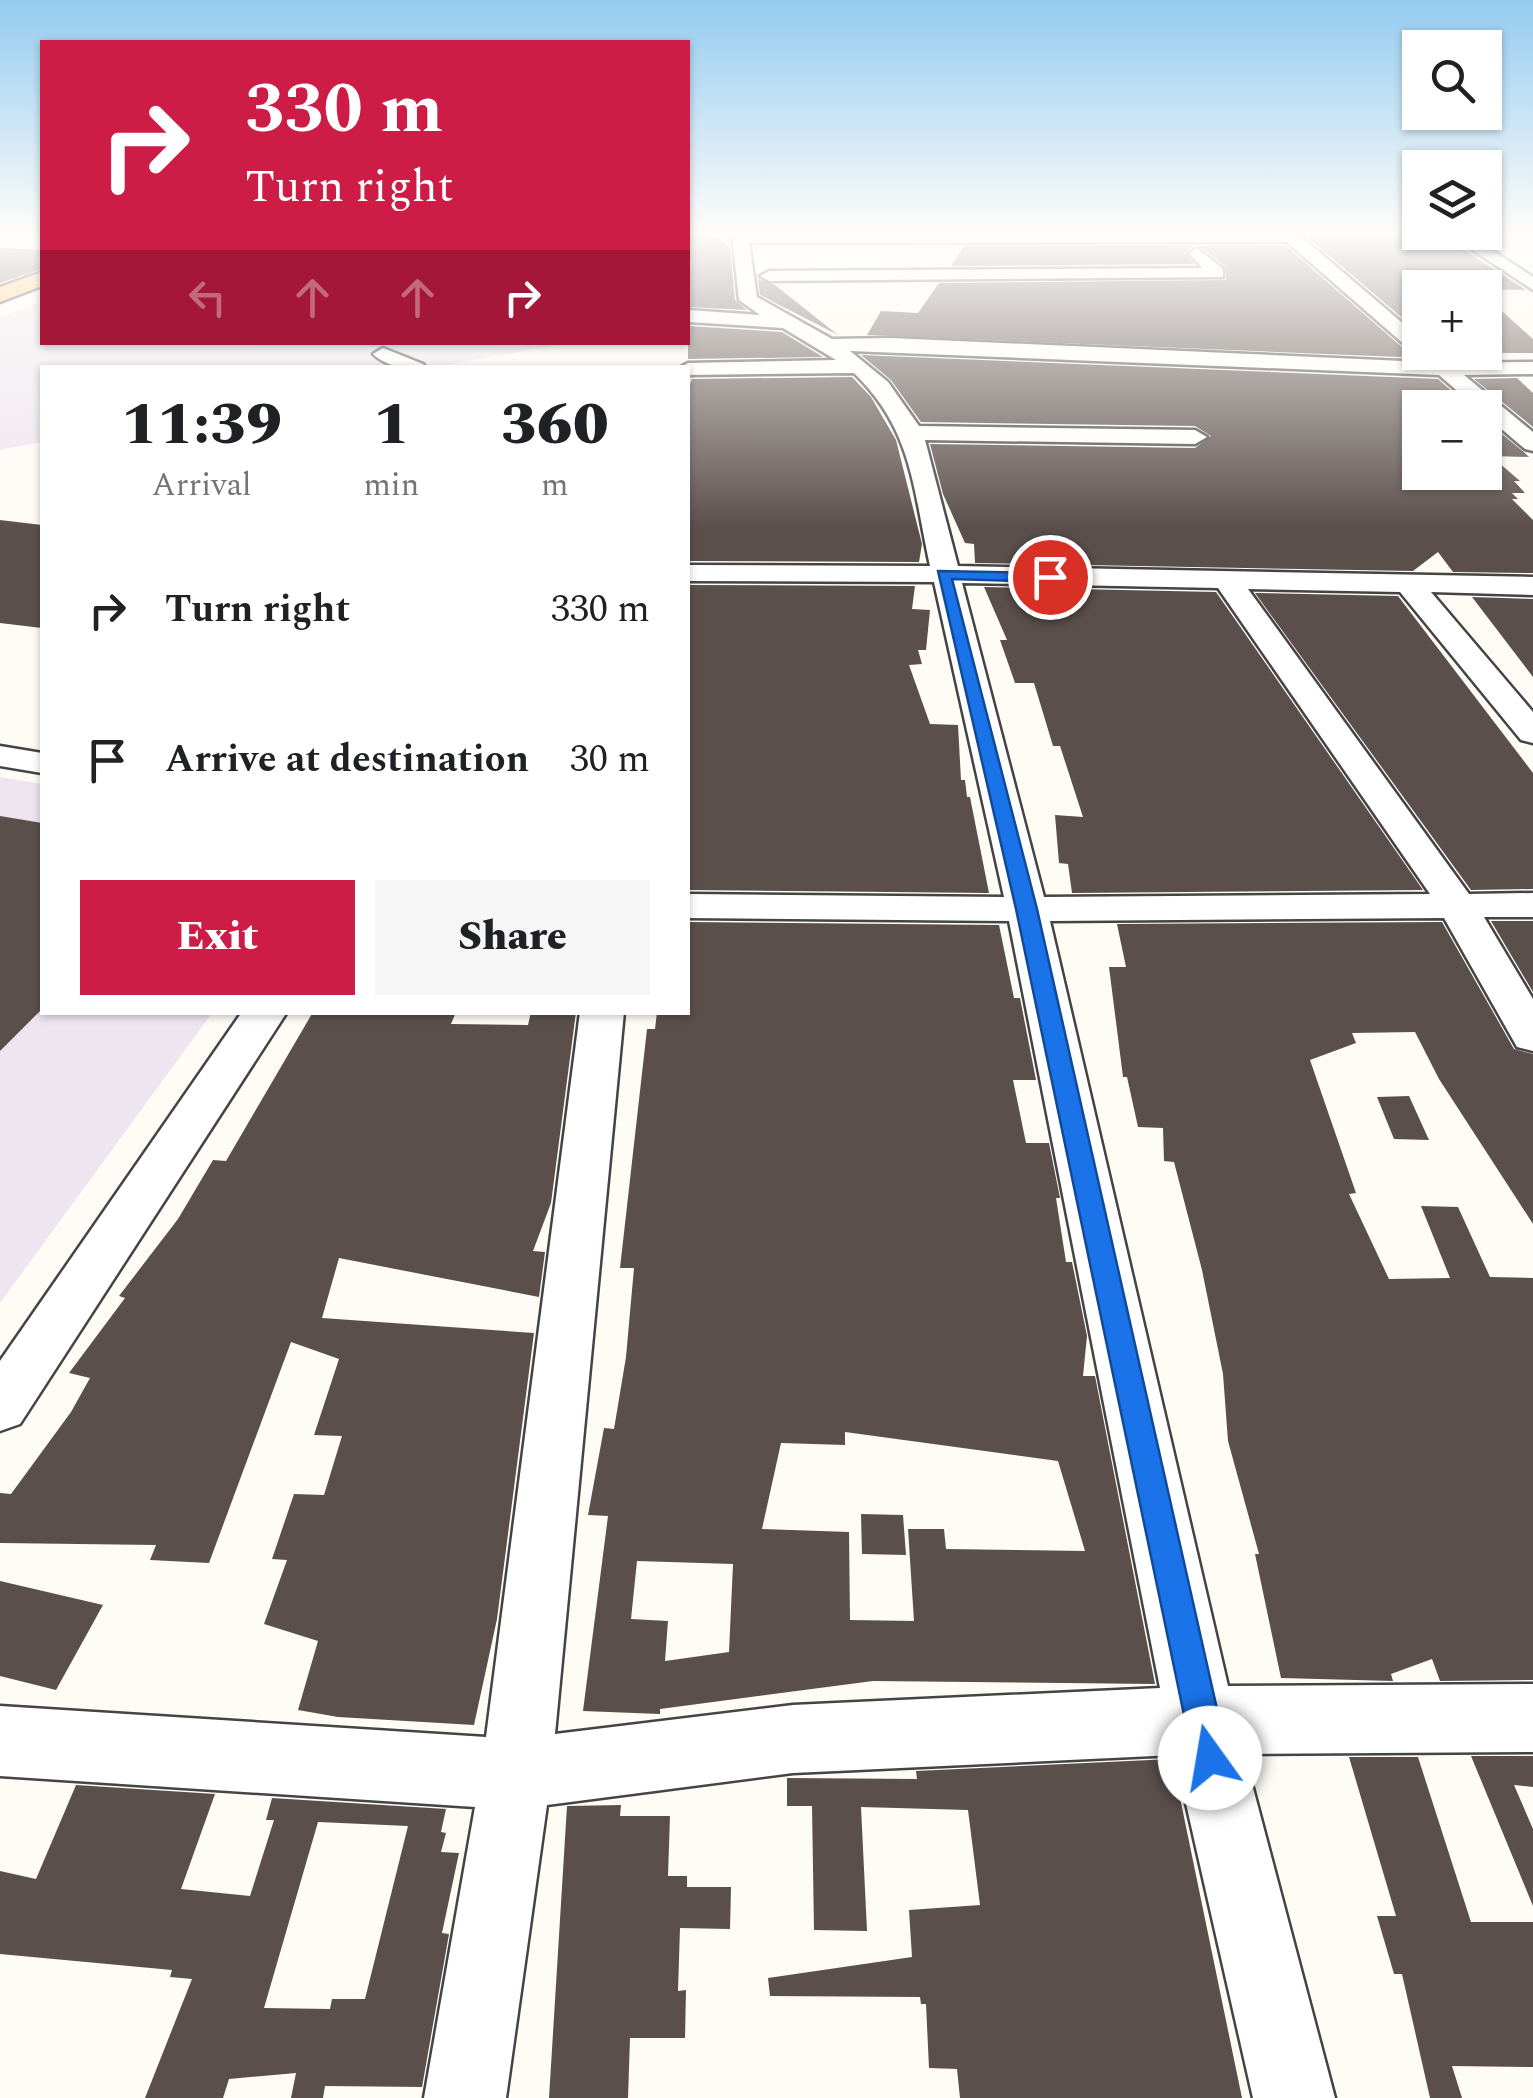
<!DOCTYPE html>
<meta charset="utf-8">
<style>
body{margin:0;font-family:Spectral,serif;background:#f6f6f6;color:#202124;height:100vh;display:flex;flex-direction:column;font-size:38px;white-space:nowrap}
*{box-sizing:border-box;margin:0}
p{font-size:32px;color:#757577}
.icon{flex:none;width:55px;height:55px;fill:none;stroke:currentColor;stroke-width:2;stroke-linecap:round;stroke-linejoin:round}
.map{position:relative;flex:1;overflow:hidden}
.panel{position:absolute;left:40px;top:365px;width:650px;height:650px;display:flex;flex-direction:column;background:#fff;border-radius:0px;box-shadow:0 2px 8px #0004}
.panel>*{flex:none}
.guide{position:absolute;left:40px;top:40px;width:650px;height:305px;border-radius:0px;box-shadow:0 2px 8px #0004;background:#cd1d46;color:#fff;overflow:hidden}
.fabs{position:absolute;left:1402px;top:30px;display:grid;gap:20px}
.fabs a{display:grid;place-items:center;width:100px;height:100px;border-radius:0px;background:#fff;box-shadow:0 2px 8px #0004;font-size:50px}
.pin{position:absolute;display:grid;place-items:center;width:85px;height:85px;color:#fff;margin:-42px;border:5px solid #fff;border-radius:50%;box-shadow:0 2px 10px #0007}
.me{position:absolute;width:110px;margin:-55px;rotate:347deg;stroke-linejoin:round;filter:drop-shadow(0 0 8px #0008)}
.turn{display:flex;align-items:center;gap:35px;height:210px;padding:0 40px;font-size:45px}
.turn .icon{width:130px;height:130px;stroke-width:2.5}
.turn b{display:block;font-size:70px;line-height:85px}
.lanes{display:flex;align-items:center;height:95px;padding:0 40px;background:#0003;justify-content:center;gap:50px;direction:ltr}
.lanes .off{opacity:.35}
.eta{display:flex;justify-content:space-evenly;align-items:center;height:170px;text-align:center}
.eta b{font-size:60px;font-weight:800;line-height:70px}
.action{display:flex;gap:20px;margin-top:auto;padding:20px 40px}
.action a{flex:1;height:115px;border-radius:0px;background:#cd1d46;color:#fff;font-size:40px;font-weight:800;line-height:115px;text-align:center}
.action a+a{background:#f6f6f6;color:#202124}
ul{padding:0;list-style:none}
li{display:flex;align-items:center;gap:30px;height:150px;padding:0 40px}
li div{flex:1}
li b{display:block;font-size:38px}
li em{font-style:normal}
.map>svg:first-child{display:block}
.industrial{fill:#ede5ef}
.building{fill:#5b4f4c;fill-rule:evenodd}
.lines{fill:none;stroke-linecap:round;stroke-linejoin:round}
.minor-casing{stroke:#444;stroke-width:5}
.major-casing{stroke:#222;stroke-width:5}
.minor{fill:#fff;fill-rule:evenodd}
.major{fill:#ffbd65;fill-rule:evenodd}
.route{fill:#1a73e8;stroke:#114b97;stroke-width:2.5}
</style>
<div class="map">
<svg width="1533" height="2098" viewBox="0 0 1533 2098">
<rect width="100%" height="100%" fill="#fffbf5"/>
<g class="industrial">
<polygon points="42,301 42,342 568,343 436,367 42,368 42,442 0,450 0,318"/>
<polygon points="0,777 42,784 42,1012 212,1013 0,1303"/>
</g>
<g class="building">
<polygon points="1305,235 1441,235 1526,290 1420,288 1420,333"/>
<polygon points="688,236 716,236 730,248 735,300 747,310 688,307"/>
<polygon points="964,246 1193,246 1185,252 1194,264 951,266"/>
<polygon points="1200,246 1286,246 1411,355 1432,352 1424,358 867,335 881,311 918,313 939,283 1226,280 1225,266"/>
<polygon points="0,248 42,250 42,269 0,283"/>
<polygon points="758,279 775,285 838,335 760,295"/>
<polygon points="1485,296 1533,339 1533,353 1491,353 1497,359 1451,359 1438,352 1485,352"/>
<polygon points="688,326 782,332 823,357 688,359"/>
<polygon points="861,355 1438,379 1471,408 1420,408 1420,472 1485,472 1485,420 1525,453 1529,457 1491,456 1520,481 1514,481 1525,493 1512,493 1518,499 1512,499 1533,520 1533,573 1453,572 1438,552 1413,571 975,563 974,544 965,543 943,494 930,444 1195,448 1211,436 1195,426 921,422 891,380"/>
<polygon points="852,377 871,397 896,440 922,544 919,562 688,561 688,389 692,379"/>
<polygon points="1517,378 1533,393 1533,427 1474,379"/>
<polygon points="0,520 42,525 42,628 0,623"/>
<polygon points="688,585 915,586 912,609 930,610 926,650 918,650 922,664 909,665 930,724 958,725 961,780 965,780 967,797 970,797 989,893 688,890"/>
<polygon points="984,587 1216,592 1423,890 1072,893 1068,864 1059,863 1055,815 1083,817 1060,746 1053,746 1034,683 1015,683 1000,640 1007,640"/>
<polygon points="1255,593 1398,596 1533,773 1533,889 1471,890"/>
<polygon points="1472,597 1533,599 1533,677"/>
<polygon points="0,816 42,823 42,1009 0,1051"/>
<polygon points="1491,921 1533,921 1533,992"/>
<path d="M688 922 999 925 1014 998H1020L1036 1080H1013L1026 1143H1049L1060 1198H1056L1066 1262H1072L1087 1336 1083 1376H1095L1155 1684 873 1681 660 1709V1714L583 1711 608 1516 588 1515 604 1428 614 1429 626 1357 634 1268H620L647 1029H655L657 1012H688ZM845 1432 1058 1461 1085 1551 946 1549 944 1529H908L914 1621 850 1620 849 1532 762 1529 781 1443 845 1445ZM637 1561 733 1564 729 1652 665 1661 668 1621 631 1619Z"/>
<polygon points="1442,922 1514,1049 1533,1054 1533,1224 1439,1079 1415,1032 1352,1033 1356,1043 1310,1060 1356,1193 1349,1194 1389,1279 1450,1278 1421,1206 1458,1207 1490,1277 1533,1278 1533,1680 1440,1681 1432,1659 1391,1674 1393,1681 1281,1678 1255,1554 1259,1554 1228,1441 1223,1374 1202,1270 1174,1162 1164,1161 1163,1128 1138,1127 1127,1077 1123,1077 1109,967 1126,967 1117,924"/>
<polygon points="313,1012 456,1012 451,1024 528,1025 531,1012 576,1012 551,1203 533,1251 545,1252 539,1297 339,1258 322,1318 534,1333 497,1619 474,1725 338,1717 298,1710 318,1641 264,1624 287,1560 272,1559 294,1494 324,1495 342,1436 314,1435 339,1359 291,1342 209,1563 150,1560 156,1545 0,1543 0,1493 11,1494 71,1412 90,1378 69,1373 125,1298 119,1296 178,1219 213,1160 226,1161"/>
<polygon points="1409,1096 1429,1140 1394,1139 1377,1097"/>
<polygon points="861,1514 903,1515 906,1555 862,1554"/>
<polygon points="0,1581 103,1605 56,1690 0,1676"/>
<polygon points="1471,1756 1533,1756 1533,1787 1514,1785 1533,1829 1533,1906"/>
<polygon points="1349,1757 1418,1757 1471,1922 1533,1922 1533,2067 1452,2066 1462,2098 1430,2098 1402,1974 1394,1974 1377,1916 1396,1916"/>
<polygon points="1172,1759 1242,2098 960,2098 957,2069 929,2068 926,2004 921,2004 920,1997 770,1996 768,1978 912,1957 909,1910 980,1905 968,1810 861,1807 867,1931 814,1930 812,1806 787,1806 787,1778 917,1779 916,1771"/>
<path d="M76 1785 215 1794 181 1889 250 1896 274 1820H266L272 1798 446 1809 441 1832 446 1833 441 1852 459 1853 442 1933 449 1934 422 2087 325 2086 323 2098H291L296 2073 229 2079 223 2098H145L192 1979 170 1977 172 1970 0 1954V1871L36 1879ZM318 1822 408 1826 365 1999H332L330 2009 264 2008Z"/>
<polygon points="621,1805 620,1816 670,1816 668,1876 687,1876 687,1887 731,1887 730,1929 680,1928 678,1991 686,1990 685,2038 630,2038 628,2098 549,2098 567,1806"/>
</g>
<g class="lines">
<defs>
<g id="minor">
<path d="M732 235H1299L1420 338V352H1426H1413L1287 242 749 243 757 297 832 339 891 338 1425 362 1435 355 1450 363 1533 362V374L1464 375 1533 432V451L1525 449 1485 415V408H1477L1439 375 850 351 888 382 919 426 1195 430 1207 437 1195 444 925 440 958 566 1533 577V595L1431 592 1533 712V743L1521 740 1400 592 1248 589 1469 894 1533 893V917H1484L1533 999V1051L1517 1047 1444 918 1050 921 1228 1686 1533 1684V1752L1244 1754 1335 2098H1253L1175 1755 793 1773 547 1805 506 2098H424L475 1807 0 1776V1706L486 1737 580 1012H624L555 1734 793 1705 1160 1688 1009 921 688 918V894L1004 897 934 582 688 581V565L930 566C913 489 913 430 854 373L688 375V368H679L688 363 836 360 783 328 688 322V310L760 315 739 300ZM962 583 1218 588 1430 894 1044 897Z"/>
<polygon points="1450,235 1469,235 1533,277 1533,290"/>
<polygon points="1197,248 1223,269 1223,277 769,281 760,276 769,271 1202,268 1189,253"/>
<path d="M383 348 423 364 426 368C406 368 388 368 373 354Z"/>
<polygon points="0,746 42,753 42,773 0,766"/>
<polygon points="242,1012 287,1012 20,1424 0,1431 0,1361"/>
</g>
<polygon id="major" points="42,272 42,286 0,302 0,287"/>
</defs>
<use href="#minor" class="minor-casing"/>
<use href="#major" class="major-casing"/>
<use href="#minor" class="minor"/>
<use href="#major" class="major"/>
</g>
<linearGradient id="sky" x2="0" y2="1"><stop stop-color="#93cbef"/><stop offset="0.44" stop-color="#fffdfa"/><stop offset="1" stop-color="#fffdfa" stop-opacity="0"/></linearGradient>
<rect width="1533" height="529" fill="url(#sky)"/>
<polygon class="route" points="938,571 1050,573 1058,577 1050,582 952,579 1037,909 1228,1758 1223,1770 1210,1775 1198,1770 1193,1758 1016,909"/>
</svg>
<div class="fabs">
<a><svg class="icon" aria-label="search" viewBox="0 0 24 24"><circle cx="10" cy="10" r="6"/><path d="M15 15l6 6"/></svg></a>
<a><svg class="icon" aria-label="layers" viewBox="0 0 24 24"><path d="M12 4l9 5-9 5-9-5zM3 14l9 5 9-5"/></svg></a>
<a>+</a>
<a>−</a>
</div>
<div class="pin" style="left:1050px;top:577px;background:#d93025"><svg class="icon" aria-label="arrive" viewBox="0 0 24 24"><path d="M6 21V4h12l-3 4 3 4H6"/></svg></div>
<svg class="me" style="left:1210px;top:1758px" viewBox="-20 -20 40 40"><circle r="19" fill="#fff"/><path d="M0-13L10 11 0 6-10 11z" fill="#1a73e8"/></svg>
<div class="guide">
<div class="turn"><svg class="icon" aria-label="right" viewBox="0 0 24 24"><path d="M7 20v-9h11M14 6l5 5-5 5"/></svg><div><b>330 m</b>Turn right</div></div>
<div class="lanes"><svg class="icon off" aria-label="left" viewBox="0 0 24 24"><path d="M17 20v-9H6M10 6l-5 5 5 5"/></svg><svg class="icon off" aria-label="ahead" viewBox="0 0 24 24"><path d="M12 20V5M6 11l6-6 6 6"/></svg><svg class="icon off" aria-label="ahead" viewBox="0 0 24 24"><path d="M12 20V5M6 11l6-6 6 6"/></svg><svg class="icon" aria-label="right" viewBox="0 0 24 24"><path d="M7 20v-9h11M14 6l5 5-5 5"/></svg></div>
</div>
<section class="panel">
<div class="eta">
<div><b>11:39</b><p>Arrival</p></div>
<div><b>1</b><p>min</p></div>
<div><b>360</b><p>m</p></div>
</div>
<ul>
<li><svg class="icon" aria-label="right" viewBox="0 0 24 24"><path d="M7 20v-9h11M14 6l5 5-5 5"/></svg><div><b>Turn right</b></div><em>330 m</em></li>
<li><svg class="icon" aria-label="arrive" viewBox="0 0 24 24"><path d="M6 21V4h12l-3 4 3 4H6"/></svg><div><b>Arrive at destination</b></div><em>30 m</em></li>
</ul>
<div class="action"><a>Exit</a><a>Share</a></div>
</section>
</div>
